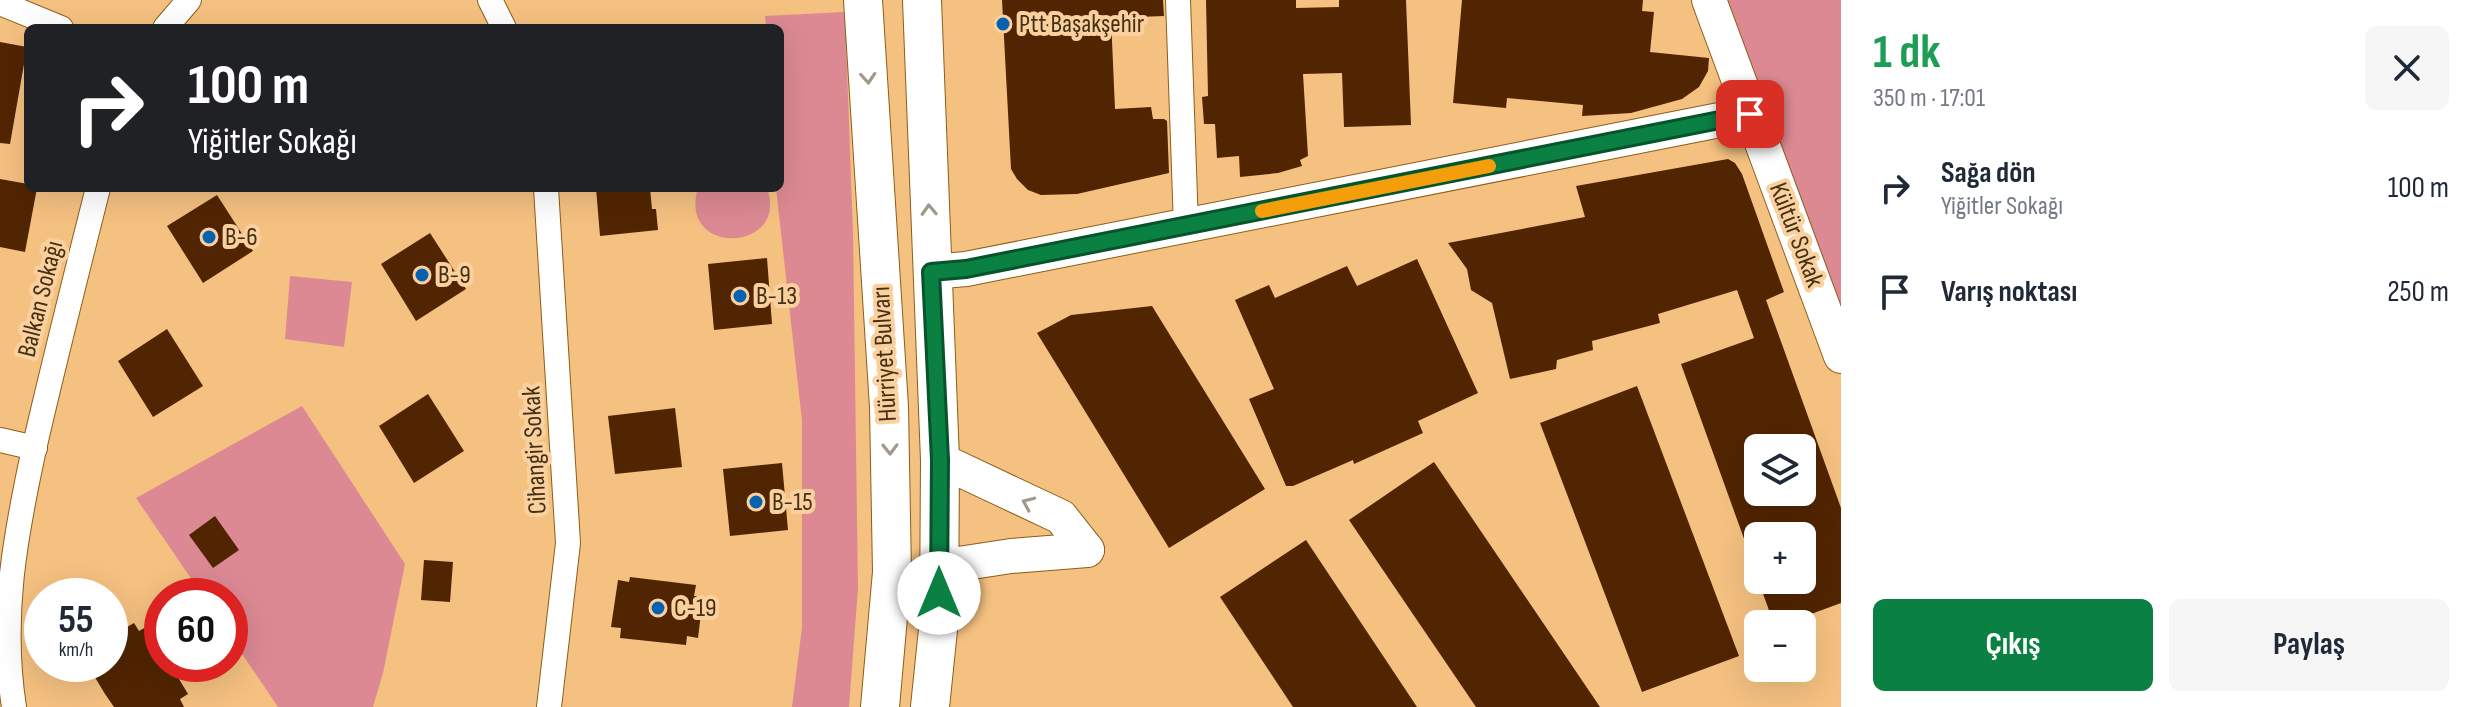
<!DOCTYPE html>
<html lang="tr">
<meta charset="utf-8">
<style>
body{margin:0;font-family:"Sofia Sans Condensed",sans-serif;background:#f6f6f7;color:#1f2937;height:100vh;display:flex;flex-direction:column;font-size:30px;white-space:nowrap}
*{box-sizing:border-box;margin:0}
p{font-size:26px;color:#747a83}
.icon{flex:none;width:44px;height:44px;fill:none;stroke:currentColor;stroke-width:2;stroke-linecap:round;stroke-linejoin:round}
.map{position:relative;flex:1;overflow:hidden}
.panel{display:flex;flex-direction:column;background:#fff;width:640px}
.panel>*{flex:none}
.hud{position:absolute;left:24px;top:24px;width:760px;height:168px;border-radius:12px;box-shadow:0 8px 32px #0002;background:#202124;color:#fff;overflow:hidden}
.controls{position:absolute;left:1744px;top:434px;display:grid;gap:16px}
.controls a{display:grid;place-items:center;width:72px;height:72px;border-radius:12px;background:#fff;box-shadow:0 8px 32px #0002;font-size:40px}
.speed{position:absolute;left:24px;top:578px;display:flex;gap:16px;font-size:40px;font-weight:700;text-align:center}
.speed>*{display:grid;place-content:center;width:104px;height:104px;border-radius:50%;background:#fff;box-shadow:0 8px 32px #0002;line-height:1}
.speed small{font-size:20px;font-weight:400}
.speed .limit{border:12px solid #d22;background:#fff;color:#111}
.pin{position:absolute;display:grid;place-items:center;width:68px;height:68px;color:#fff;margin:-34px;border-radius:16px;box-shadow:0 4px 12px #0006}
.me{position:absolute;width:88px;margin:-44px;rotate:0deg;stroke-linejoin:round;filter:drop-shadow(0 0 6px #0008)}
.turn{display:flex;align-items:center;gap:28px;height:168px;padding:0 32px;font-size:36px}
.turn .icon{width:104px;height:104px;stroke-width:2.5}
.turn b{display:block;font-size:56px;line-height:68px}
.round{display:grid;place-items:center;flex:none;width:84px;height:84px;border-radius:12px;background:#f6f6f7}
.headline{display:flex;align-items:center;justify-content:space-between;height:136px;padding:0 32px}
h1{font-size:48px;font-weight:700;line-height:60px;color:#1e9e55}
.button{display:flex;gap:16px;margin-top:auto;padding:16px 32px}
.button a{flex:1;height:92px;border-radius:12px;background:#0b8043;color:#fff;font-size:32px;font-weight:700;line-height:92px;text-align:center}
.button a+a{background:#f6f6f7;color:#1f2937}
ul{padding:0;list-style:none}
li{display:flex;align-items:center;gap:24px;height:104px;padding:0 32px}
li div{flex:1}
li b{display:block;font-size:30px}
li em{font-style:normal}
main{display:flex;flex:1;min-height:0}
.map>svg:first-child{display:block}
.green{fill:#dc8993}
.building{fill:#522502;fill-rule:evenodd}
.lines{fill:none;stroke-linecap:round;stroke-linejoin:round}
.street-casing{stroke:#8c5e19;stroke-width:26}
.secondary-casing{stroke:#8c5e19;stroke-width:36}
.primary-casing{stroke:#8c5e19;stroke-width:40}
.street{stroke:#fff;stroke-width:24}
.secondary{stroke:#fff;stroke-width:34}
.primary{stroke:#fff;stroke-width:38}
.oneway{stroke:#a2988a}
.route-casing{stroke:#07532c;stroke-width:20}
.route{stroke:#0b8043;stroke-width:14}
.slow{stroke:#f59e0b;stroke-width:14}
.poi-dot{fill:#0661ae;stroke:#fad19e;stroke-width:3}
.labels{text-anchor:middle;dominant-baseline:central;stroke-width:8;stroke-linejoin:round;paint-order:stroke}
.poi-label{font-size:26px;fill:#443015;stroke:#fad19e;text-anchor:start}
.street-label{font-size:26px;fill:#443015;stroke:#fad19e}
</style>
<main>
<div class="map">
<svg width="1841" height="707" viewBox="0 0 1841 707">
<rect width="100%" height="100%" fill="#f5c181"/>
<g class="green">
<polygon points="1728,0 1841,0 1841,311 1826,273"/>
<polygon points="845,12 853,233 858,588 849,707 792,707 802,627 802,421 776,188 780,188 780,28 766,28 765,16"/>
<path d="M698 188H767C790 253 677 257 698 188Z"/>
<polygon points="290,276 352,282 344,347 285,339"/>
<polygon points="302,406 405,564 383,673 373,707 278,707 230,636 230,596 203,596 136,498"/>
</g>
<g class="building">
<polygon points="1002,0 1163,0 1164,16 1111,18 1115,109 1151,107 1153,119 1164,119 1167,121 1169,173 1077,194 1041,195 1028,190 1017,179 1011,169"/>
<polygon points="1206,0 1296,0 1296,8 1339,7 1339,0 1406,0 1411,125 1344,127 1342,73 1303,74 1308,156 1300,160 1302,166 1278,173 1240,177 1239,156 1217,158 1215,124 1204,124 1202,97 1208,96"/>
<polygon points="1462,0 1643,0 1642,11 1654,12 1650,52 1709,58 1708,71 1699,87 1682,99 1631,113 1582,116 1583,105 1507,98 1506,108 1453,103"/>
<polygon points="0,42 27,47 10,144 0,143"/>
<path d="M1728 159 1735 163 1742 174 1784 292 1766 300 1841 508V603L1784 624H1774L1758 580H1802V536H1758V572H1756L1681 364 1754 338 1737 290 1658 314 1660 323 1592 341 1593 350 1557 360 1556 369 1510 379 1492 303 1471 290 1467 269 1448 243 1585 217 1576 186ZM1758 448H1802V492H1758Z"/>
<polygon points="0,179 28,184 28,188 37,188 25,252 0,247"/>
<polygon points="596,188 650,188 652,209 656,209 658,230 600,236"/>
<polygon points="217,195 253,251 203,283 167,226"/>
<polygon points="430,233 466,289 416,321 381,264"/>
<polygon points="767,258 772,324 714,330 708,264"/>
<polygon points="1417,259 1478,393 1418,421 1423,433 1354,464 1353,460 1293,486 1286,486 1249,399 1274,389 1235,300 1269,285 1275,298 1347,266 1357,286"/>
<polygon points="1152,306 1265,489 1169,548 1037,333 1071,315"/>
<polygon points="167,329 203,386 153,417 118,361"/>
<polygon points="1637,386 1739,656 1642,692 1540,423"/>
<polygon points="428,394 464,451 414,483 379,426"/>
<polygon points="675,408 682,467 615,474 608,416"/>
<polygon points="1434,462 1600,707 1476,707 1349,520"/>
<polygon points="782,463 788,530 730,536 723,469"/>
<polygon points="215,516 239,550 213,568 189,535"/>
<polygon points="1306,540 1417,707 1293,707 1220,597"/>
<polygon points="424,560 453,562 450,602 421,600"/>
<polygon points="630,577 696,585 694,596 703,597 698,638 687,636 686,645 620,638 621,628 611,627 618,580 629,582"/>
<polygon points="134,623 139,631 148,626 162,650 162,664 170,664 188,694 180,699 184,707 114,707 105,694 87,664 110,664 110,637"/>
</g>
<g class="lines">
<defs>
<g id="street">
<polyline points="490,0 504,28"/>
<polyline points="1178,0 1186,226"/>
<polyline points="0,3 61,28"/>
<polyline points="165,28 189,0"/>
<polyline points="546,188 568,543 549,707"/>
<polyline points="0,440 35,448"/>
<path d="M14 707C0 617 15 537 34 449 54 362 76 275 98 188"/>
</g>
<g id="secondary">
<polyline points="1709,0 1841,356"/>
<polyline points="931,272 966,269 1750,114"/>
<polyline points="940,460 1061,517 1087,550"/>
<polyline points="939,567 1011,556 1087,550"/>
</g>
<g id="primary">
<polyline points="863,0 889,407 892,572 880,707"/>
<polyline points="922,0 940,460 939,620 930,707"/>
</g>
</defs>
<use href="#street" class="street-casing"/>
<use href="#secondary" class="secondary-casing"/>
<use href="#primary" class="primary-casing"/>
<use href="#street" class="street"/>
<use href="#secondary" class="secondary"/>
<use href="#primary" class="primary"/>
</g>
<defs><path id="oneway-chevron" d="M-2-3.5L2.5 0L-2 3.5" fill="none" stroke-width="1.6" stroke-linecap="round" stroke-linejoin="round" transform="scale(2)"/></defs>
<g class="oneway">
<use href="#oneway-chevron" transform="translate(868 78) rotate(86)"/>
<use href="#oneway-chevron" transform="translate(929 210) rotate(-92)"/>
<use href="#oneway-chevron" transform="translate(890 449) rotate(89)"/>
<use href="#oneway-chevron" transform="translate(1028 503) rotate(-156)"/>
</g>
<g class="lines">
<defs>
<polyline id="route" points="939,593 940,460 931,272 966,269 1750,114"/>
</defs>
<use href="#route" class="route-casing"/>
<use href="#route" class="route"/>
<polyline class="slow" points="1262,211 1489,166"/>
</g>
<g class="poi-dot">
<circle cx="1003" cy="24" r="8"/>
<circle cx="209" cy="237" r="8"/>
<circle cx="422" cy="275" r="8"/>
<circle cx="740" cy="296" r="8"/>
<circle cx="756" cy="502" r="8"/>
<circle cx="658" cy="608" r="8"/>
</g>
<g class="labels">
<g class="poi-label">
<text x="1019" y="24">Ptt Başakşehir</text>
<text x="225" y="237">B-6</text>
<text x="438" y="275">B-9</text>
<text x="756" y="296">B-13</text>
<text x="772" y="502">B-15</text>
<text x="674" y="608">C-19</text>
</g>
<g class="street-label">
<text transform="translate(1796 235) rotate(69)">Kültür Sokak</text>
<text transform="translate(41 299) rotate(-76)">Balkan Sokağı</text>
<text transform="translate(885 354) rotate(-93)">Hürriyet Bulvarı</text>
<text transform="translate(535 450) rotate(-93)">Cihangir Sokak</text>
</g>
</g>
</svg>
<div class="controls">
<a><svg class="icon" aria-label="layers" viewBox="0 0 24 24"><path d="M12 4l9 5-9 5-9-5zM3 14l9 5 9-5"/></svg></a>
<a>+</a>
<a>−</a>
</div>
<div class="speed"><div>55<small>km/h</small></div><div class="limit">60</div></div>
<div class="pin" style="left:1750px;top:114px;background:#d93025"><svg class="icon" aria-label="arrive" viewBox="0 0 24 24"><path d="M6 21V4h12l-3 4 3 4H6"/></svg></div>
<svg class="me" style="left:939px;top:593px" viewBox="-20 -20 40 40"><circle r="19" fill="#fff"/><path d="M0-13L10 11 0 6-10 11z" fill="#0b8043"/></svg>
<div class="hud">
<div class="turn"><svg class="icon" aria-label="right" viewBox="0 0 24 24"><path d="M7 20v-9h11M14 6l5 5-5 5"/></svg><div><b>100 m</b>Yiğitler Sokağı</div></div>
</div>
</div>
<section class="panel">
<div class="headline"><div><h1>1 dk</h1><p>350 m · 17:01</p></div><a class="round"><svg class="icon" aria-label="close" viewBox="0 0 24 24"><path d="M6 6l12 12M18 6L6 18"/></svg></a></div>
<ul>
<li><svg class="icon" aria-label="right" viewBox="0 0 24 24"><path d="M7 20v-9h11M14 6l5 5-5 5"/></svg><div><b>Sağa dön</b><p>Yiğitler Sokağı</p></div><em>100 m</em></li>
<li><svg class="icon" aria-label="arrive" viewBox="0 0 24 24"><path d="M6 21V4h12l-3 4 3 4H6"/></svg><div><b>Varış noktası</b></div><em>250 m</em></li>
</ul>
<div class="button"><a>Çıkış</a><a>Paylaş</a></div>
</section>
</main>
